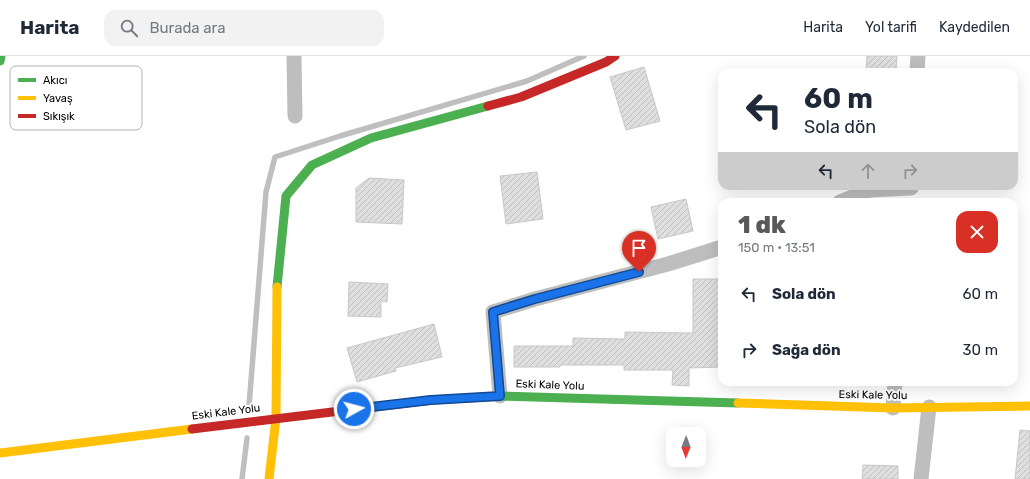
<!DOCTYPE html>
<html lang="tr">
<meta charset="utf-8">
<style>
body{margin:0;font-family:Rubik,sans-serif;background:#f2f2f3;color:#1f2937;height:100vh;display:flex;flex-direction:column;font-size:15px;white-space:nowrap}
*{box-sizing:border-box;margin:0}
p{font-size:13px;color:#747a83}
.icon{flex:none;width:22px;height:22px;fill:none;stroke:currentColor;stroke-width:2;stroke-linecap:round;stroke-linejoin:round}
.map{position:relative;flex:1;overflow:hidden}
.sheet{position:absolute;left:718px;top:142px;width:300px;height:188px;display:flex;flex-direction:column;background:#fff;border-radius:12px;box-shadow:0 4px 16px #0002}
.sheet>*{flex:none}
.banner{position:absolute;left:718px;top:12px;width:300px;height:122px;border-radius:12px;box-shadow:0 4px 16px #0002;background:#fff;color:#1f2937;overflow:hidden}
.needle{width:26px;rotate:181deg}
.buttons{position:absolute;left:666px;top:371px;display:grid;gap:8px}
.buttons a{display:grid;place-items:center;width:40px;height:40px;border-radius:8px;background:#fff;box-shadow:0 4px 16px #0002;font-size:20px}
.pin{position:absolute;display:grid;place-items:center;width:34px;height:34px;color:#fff;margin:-41px -17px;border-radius:50% 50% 50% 0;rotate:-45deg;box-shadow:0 0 4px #0007}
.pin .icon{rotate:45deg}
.me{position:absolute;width:44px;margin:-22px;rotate:83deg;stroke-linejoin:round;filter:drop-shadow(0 0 3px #0008)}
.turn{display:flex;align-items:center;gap:14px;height:84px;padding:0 20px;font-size:18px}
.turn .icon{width:52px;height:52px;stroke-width:2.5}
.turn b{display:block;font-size:28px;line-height:34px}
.lanes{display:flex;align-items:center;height:38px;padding:0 20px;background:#0003;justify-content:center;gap:20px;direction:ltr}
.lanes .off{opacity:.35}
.round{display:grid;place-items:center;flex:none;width:42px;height:42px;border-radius:12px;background:#f2f2f3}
.head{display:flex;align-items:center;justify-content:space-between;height:68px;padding:0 20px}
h1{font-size:24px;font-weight:800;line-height:30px;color:#595959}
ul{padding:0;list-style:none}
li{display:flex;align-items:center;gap:12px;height:56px;padding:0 20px}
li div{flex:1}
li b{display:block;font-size:15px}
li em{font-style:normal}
header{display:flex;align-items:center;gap:24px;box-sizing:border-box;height:56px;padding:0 20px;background:#fff;border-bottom:1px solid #e0e1e3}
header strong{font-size:19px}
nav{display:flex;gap:22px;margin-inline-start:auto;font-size:14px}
.search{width:280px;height:36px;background:#f2f2f3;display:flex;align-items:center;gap:10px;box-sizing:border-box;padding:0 14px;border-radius:12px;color:#747a83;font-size:15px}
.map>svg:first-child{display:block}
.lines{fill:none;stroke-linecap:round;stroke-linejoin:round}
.stream{stroke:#bfbfbf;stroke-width:5.5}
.building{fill:url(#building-hatch);stroke:#c7c7c7}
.street{stroke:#bebebe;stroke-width:15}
.fast{stroke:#4caf50;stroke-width:9}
.slow{stroke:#ffc107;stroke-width:9}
.jam{stroke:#c62828;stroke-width:9}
.route-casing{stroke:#114b97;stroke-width:10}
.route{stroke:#1a73e8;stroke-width:7}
.labels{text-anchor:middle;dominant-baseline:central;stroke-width:4;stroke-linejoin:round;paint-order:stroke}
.street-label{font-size:11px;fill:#000;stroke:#fff}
.key{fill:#fff;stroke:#b2b2b2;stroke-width:1}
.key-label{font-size:11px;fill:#000}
</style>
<header>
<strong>Harita</strong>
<div class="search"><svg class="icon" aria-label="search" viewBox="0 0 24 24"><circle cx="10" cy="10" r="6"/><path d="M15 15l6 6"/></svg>Burada ara</div>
<nav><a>Harita</a><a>Yol tarifi</a><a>Kaydedilen</a></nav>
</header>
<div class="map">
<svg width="1030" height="423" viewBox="0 0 1030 423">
<defs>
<pattern id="building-hatch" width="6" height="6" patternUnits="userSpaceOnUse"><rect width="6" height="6" fill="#dfdfdf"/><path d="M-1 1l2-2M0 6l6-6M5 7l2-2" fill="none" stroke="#bebebe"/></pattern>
</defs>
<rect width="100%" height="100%" fill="#fff"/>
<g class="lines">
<g class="stream">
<polyline points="249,350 266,136 275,101 340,80 527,25 584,0"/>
<polyline points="242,423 247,382"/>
</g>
</g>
<g class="building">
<polygon points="867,0 897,0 896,16 866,16"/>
<polygon points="644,11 660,65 626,74 610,21"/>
<polygon points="537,116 543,163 506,168 500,120"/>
<polygon points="369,122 404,124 402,168 356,166 356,132"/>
<polygon points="686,143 693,175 658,183 651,151"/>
<polygon points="693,223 722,223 722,311 689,312 689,330 672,329 673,314 624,314 624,309 560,309 560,311 514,311 514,290 573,290 573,282 625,283 625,276 693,277"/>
<polygon points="349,226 388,228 387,246 381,245 381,261 348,260"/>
<polygon points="434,268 442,301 395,312 396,315 357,326 347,292"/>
<polygon points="1020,374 1030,375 1030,423 1015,423"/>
<polygon points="863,409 898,410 898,423 862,423"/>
</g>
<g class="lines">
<g class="street">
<polyline points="294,0 295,60"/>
<polyline points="917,16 918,0"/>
<polyline points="840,146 870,134 911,132"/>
<polyline points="500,340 493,256 535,243 668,208 722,191"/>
<polyline points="893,352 895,326"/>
<polyline points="921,423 929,351"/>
</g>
<g class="fast">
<polyline points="0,5 1,0"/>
<polyline points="277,231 286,140 312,109 371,82 488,50"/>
<polyline points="484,341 500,340 738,347"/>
</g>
<g class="slow">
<polyline points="738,347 893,352 1030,350"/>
<polyline points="0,397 192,373"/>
<polyline points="269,423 276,362 277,231"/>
</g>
<g class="jam">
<polyline points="488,50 521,41 606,6 615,0"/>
<polyline points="192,373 431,344 484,341"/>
</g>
</g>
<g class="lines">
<defs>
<polyline id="route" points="354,353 431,344 500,340 493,256 535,243 639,216"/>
</defs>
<use href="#route" class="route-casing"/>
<use href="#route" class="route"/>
</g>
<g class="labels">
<g class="street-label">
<text transform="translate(550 329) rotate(2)">Eski Kale Yolu</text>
<text transform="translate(873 339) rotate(1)">Eski Kale Yolu</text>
<text transform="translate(226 356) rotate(-7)">Eski Kale Yolu</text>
</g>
</g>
<rect x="10" y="10" width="132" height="64" rx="6" class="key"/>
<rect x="18" y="22" width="18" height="4" fill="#4caf50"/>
<rect x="18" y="40" width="18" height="4" fill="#ffc107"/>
<rect x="18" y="58" width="18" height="4" fill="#c62828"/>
<g class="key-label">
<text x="43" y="28">Akıcı</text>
<text x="43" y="46">Yavaş</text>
<text x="43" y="64">Sıkışık</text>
</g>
</svg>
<div class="buttons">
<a><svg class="needle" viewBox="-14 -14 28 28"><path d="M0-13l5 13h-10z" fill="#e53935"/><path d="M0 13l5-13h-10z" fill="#747a83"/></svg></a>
</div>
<div class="pin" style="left:639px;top:216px;background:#d93025"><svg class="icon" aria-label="arrive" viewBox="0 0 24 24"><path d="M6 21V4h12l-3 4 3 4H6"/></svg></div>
<svg class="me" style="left:354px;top:353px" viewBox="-20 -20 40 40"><circle r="17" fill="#1a73e8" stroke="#fff" stroke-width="3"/><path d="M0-11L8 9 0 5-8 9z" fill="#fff"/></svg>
<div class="banner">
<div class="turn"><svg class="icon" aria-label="left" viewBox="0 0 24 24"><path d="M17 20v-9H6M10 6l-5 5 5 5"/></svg><div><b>60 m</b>Sola dön</div></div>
<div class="lanes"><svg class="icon" aria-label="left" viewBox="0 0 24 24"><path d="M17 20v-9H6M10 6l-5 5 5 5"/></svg><svg class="icon off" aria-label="ahead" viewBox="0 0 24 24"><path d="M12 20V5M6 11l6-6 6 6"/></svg><svg class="icon off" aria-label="right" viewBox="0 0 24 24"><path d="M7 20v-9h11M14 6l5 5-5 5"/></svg></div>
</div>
<section class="sheet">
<div class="head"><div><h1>1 dk</h1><p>150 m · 13:51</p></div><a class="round" style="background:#d93025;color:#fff"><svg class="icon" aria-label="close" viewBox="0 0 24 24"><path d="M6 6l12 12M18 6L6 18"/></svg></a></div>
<ul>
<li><svg class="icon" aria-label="left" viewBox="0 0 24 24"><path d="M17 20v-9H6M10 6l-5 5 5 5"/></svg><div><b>Sola dön</b></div><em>60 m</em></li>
<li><svg class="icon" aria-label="right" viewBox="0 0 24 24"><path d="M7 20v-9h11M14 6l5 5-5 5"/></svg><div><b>Sağa dön</b></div><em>30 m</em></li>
</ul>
</section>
</div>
